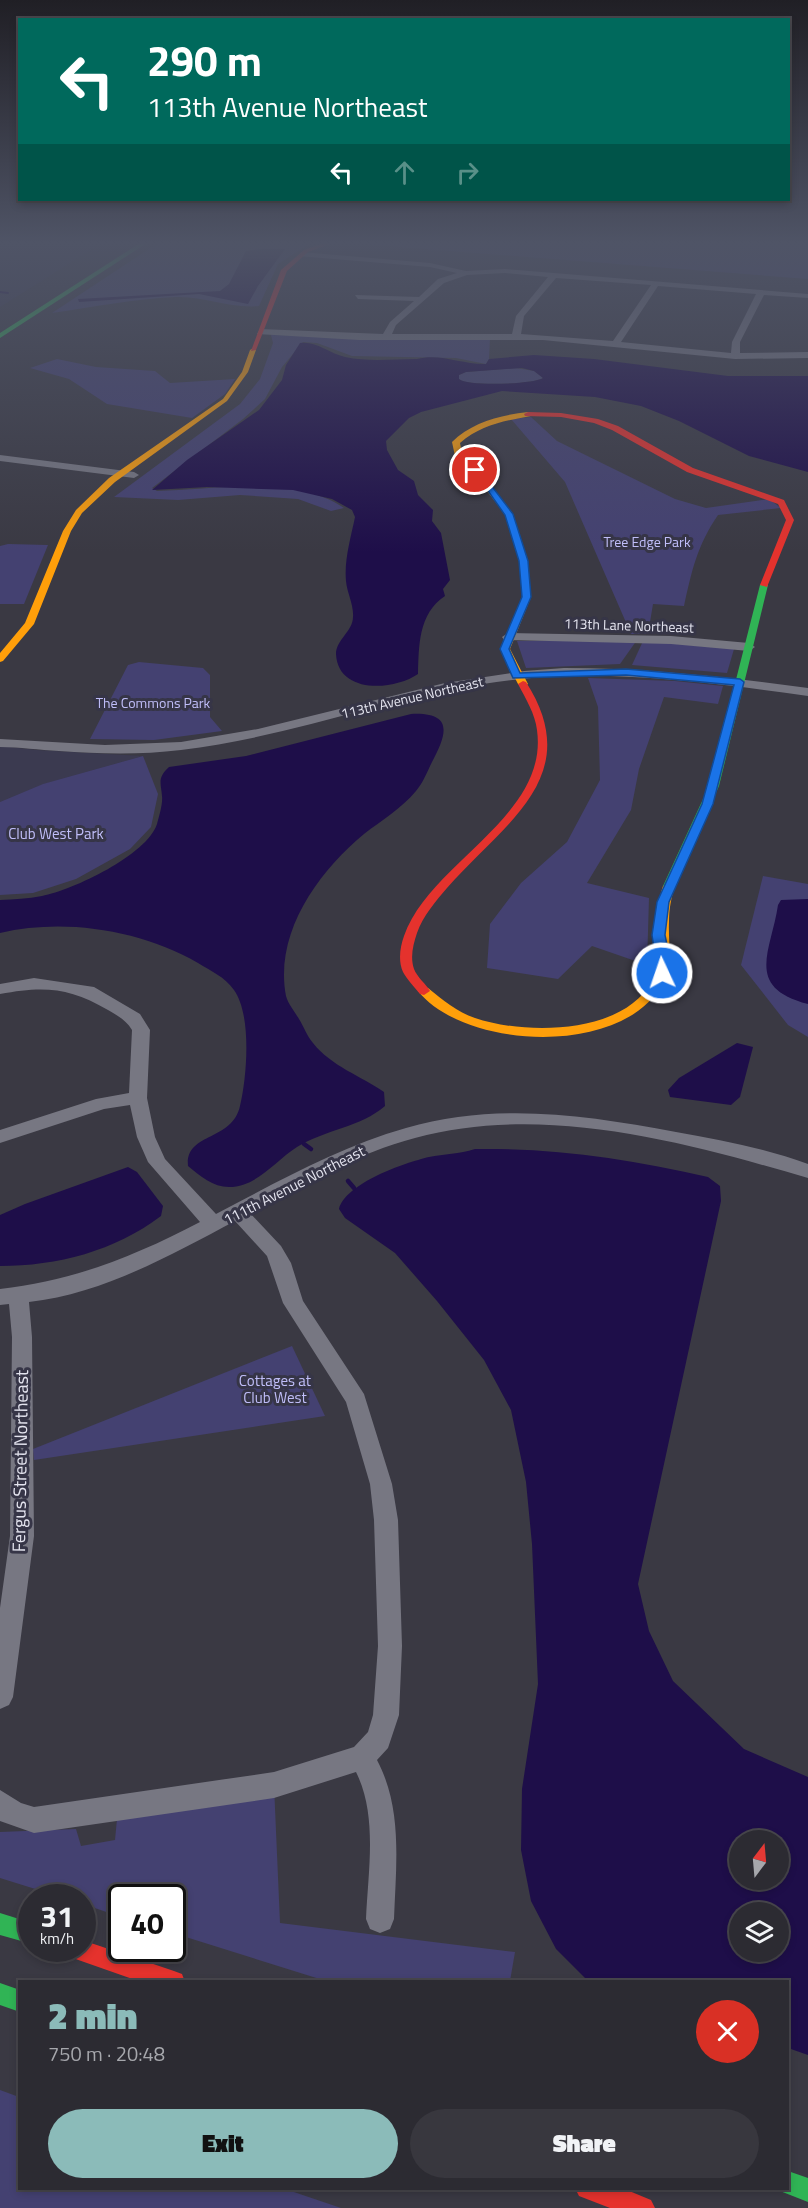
<!DOCTYPE html>
<meta charset="utf-8">
<style>
body{margin:0;font-family:"Titillium Web",sans-serif;background:#38373e;color:#f1f3f6;height:100vh;display:flex;flex-direction:column;font-size:22px;white-space:nowrap}
*{box-sizing:border-box;margin:0}
p{font-size:20px;color:#a6a7ac}
.icon{flex:none;width:33px;height:33px;fill:none;stroke:currentColor;stroke-width:2;stroke-linecap:round;stroke-linejoin:round}
.map{position:relative;flex:1;overflow:hidden}
.panel{position:absolute;left:18px;top:1980px;width:771px;height:210px;display:flex;flex-direction:column;background:#2c2b32;border-radius:0px;box-shadow:0 3px 9px #0003,0 0 0 2px #48474d}
.panel>*{flex:none}
.guide{position:absolute;left:18px;top:18px;width:772px;height:183px;border-radius:0px;box-shadow:0 3px 9px #0003,0 0 0 2px #48474d;background:#00695c;color:#fff;overflow:hidden}
.needle{width:39px;rotate:16deg}
.buttons{position:absolute;left:729px;top:1830px;display:grid;gap:12px}
.buttons a{display:grid;place-items:center;width:60px;height:60px;border-radius:50%;background:#2c2b32;box-shadow:0 3px 9px #0003,0 0 0 2px #48474d;font-size:30px}
.speed{position:absolute;left:18px;top:1884px;display:flex;gap:12px;font-size:30px;font-weight:700;text-align:center}
.speed>*{display:grid;place-content:center;width:78px;height:78px;border-radius:50%;background:#2c2b32;box-shadow:0 3px 9px #0003,0 0 0 2px #48474d;line-height:1}
.speed small{font-size:15px;font-weight:400}
.speed .limit{border:3px solid #111;border-radius:9px;background:#fff;color:#111}
.pin{position:absolute;display:grid;place-items:center;width:51px;height:51px;color:#fff;margin:-26px;border:3px solid #fff;border-radius:50%;box-shadow:0 2px 6px #0007}
.me{position:absolute;width:66px;margin:-33px;rotate:357deg;stroke-linejoin:round;filter:drop-shadow(0 0 4px #0008)}
.turn{display:flex;align-items:center;gap:21px;height:126px;padding:0 30px;font-size:27px}
.turn .icon{width:78px;height:78px;stroke-width:2.5}
.turn b{display:block;font-size:42px;line-height:51px}
.lanes{display:flex;align-items:center;height:57px;padding:0 30px;background:#0003;justify-content:center;gap:30px;direction:ltr}
.lanes .off{opacity:.35}
.round{display:grid;place-items:center;flex:none;width:63px;height:63px;border-radius:32px;background:#38373e}
.head{display:flex;align-items:center;justify-content:space-between;height:102px;padding:0 30px}
h1{font-size:36px;font-weight:800;line-height:45px;color:#8bbbb9}
.cta{display:flex;gap:12px;margin-top:auto;padding:12px 30px}
.cta a{flex:1;height:69px;border-radius:36px;background:#8bbbb9;color:#111;font-size:24px;font-weight:800;line-height:69px;text-align:center}
.cta a+a{background:#38373e;color:#f1f3f6}
.map>svg:first-child{display:block}
.built{fill:#3b3a50}
.green{fill:#444171}
.water{fill:#1e0e49;fill-rule:evenodd}
.lines{fill:none;stroke-linecap:round;stroke-linejoin:round}
.stream-far1{stroke:#1e0e49;stroke-width:2}
.stream{stroke:#1e0e49;stroke-width:4.5}
.street{fill:#777782;fill-rule:evenodd}
.fast{fill:#30b455;fill-rule:evenodd}
.slow{fill:#ff9f0a;fill-rule:evenodd}
.jam{fill:#e5322d;fill-rule:evenodd}
.route{fill:#1a73e8;stroke:#114b97;stroke-width:1.5}
.labels{text-anchor:middle;dominant-baseline:central;stroke-width:6;stroke-linejoin:round;paint-order:stroke}
.far-park-label{font-size:14px;fill:#c0bef9;stroke:#363547}
.far-street-label{font-size:14px;fill:#e4e4ef;stroke:#363547}
.park-label{font-size:15px;fill:#c0bef9;stroke:#363547}
.street-label{font-size:15px;fill:#e4e4ef;stroke:#363547}
.near-street-label{font-size:18px;fill:#e4e4ef;stroke:#363547}
</style>
<div class="map">
<svg width="808" height="2208" viewBox="0 0 808 2208">
<rect width="100%" height="100%" fill="#3a3943"/>
<g class="built">
<polygon points="0,243 102,243 0,307"/>
<polygon points="0,746 37,750 143,756 44,784 0,802"/>
</g>
<g class="green">
<path d="M158 243H311L278 264 259 306C231 309 204 296 176 297 135 299 93 307 52 313Z"/>
<polygon points="348,243 808,243 808,279"/>
<path d="M271 335 490 338 489 359 486 364 456 358 352 356 317 343 303 342 282 367 265 399 243 419 152 488 157 491C213 490 296 474 344 508L331 511 298 499 240 495 178 500 114 497 240 404 260 379 273 343Z"/>
<polygon points="57,359 96,367 155,371 170,383 235,379 225,394 192,418 107,404 69,379 30,368"/>
<path d="M516 368 534 371 543 378C535 384 468 387 459 379V375L466 372Z"/>
<path d="M531 417 557 441 675 499 706 508 769 499 781 508 718 515C697 546 692 570 684 606L653 604 648 634H631L565 482 511 419Z"/>
<polygon points="8,544 48,545 24,604 0,604 0,546"/>
<polygon points="637,640 620,664 526,668 517,641"/>
<polygon points="643,641 734,649 727,673 632,665"/>
<polygon points="139,662 203,668 210,675 210,717 222,731 154,740 90,739 128,665"/>
<polygon points="588,678 675,681 723,686 718,704 664,697 639,769 631,810 587,883 649,898 647,965 592,946 558,979 487,968 490,924 521,883 567,842 600,780 598,707"/>
<polygon points="143,756 158,794 151,827 130,849 76,879 33,893 0,895 0,802 43,784"/>
<polygon points="763,876 808,884 808,1037 788,1025 741,965"/>
<polygon points="292,1346 325,1416 34,1460 33,1449"/>
<polygon points="274,1785 280,1923 515,1952 510,1981 326,1981 173,1933 172,1898 122,1898 121,1917 83,1904 82,1898 61,1897 0,1878 0,1832 76,1829 81,1846 115,1840 117,1819"/>
<polygon points="0,2090 19,2097 20,2188 285,2189 341,2208 0,2208"/>
</g>
<g class="water">
<polygon points="262,249 285,249 258,286 248,304 199,294 79,302 78,299 220,291 229,284 246,251"/>
<path d="M300 343C317 341 328 353 345 357 368 362 393 359 417 359 441 353 463 365 486 364L489 359 534 355 594 359 728 376H808V472L749 456 679 421 641 406 595 397 502 391 421 412 409 418 386 441 387 450 398 470 414 481 418 495 433 510 432 521 441 533 450 580 443 589 445 596C418 614 419 646 418 674 393 691 338 694 336 654 336 640 353 631 353 617 354 605 347 593 346 581 344 560 351 537 355 517L352 510 332 499 293 490 207 487 152 490 187 460 259 410 282 380 286 365ZM522 368 534 371 543 378C535 384 468 387 459 379V375L466 372Z"/>
<path d="M411 714C454 712 447 734 432 762 427 772 423 783 416 791 401 809 382 820 364 834 318 872 274 933 286 996 288 1004 295 1012 299 1019 304 1027 307 1036 313 1043 331 1066 361 1076 384 1092L385 1106C361 1127 324 1130 297 1147 275 1161 257 1187 229 1187 213 1187 200 1176 188 1166 185 1132 232 1142 240 1106 247 1077 252 1015 234 990 225 977 211 971 198 963 140 930 65 918 0 933V900C14 899 28 899 42 896 73 890 147 855 157 824 159 816 163 804 162 796 161 783 157 778 169 767L246 756Z"/>
<path d="M808 899V1004C744 987 771 952 778 905L781 900Z"/>
<polygon points="737,1043 753,1047 740,1097 731,1105 670,1097 668,1090 679,1078"/>
<path d="M475 1149C555 1148 630 1159 708 1177L720 1186 721 1201 638 1584 649 1631 673 1681 744 1749 808 1777V2055L788 2048V1982L596 1981 585 1978 556 1949 531 1901 521 1850 522 1789 538 1684 532 1544 526 1482 511 1410 484 1360 437 1301 395 1253 345 1218 339 1209C346 1183 404 1163 429 1157 444 1154 459 1154 475 1149ZM740 1840H778V1880H740ZM740 1912H778V1952H740Z"/>
<path d="M128 1167 137 1172 163 1206 161 1216C115 1251 57 1266 0 1266V1215L25 1204Z"/>
</g>
<g class="lines">
<polyline class="stream-far1" points="0,292 8,293"/>
<g class="stream">
<polyline points="304,1144 311,1149"/>
<polyline points="348,1181 354,1188"/>
</g>
<g class="street">
<path d="M301 252 430 263 466 271 505 269 808 294V298L764 295 740 342V353L808 352V358L735 359 543 340H359L257 334 260 329 383 334 390 322 414 301 358 299 355 295 419 297 438 279 457 273 430 267 298 256ZM505 273 548 277 516 316 512 334H392L396 325 444 283 467 275ZM556 278 651 285 613 341 521 334 524 316ZM658 286 756 294 732 342 731 353 621 342Z"/>
<polygon points="0,455 134,472 139,475 134,478 0,461"/>
<polygon points="508,633 671,636 749,643 755,647 749,651 671,644 504,640 502,637"/>
<path d="M564 668C646 668 727 677 808 688V696C700 681 591 666 483 684 381 700 284 738 181 750 141 755 99 754 59 751 39 750 20 747 0 747V739L105 745 181 742 258 729 445 683 524 671Z"/>
<path d="M34 978 94 987 140 1014 150 1030 147 1098 155 1137 165 1159 216 1214C277 1182 339 1147 406 1128 496 1102 585 1115 676 1132 720 1140 765 1148 808 1164V1178C684 1142 544 1103 415 1138 357 1153 303 1185 250 1213L281 1246 291 1263 303 1301 364 1394 392 1484 398 1520 402 1646 399 1715 388 1748 377 1760C403 1809 396 1865 394 1919L390 1929 380 1933 370 1929 366 1919C368 1871 378 1816 356 1772L274 1798 34 1833 0 1821V1790L21 1803 34 1807 274 1772 354 1747 368 1732 373 1715 378 1646 374 1520 370 1484 346 1402 283 1303 267 1256 235 1221C171 1255 102 1294 29 1302L32 1337 34 1536 13 1697 9 1705 0 1709V1608L10 1536 12 1337 9 1304 0 1305V1289C73 1281 135 1256 200 1222L148 1162 137 1137 130 1105 104 1109 0 1143V1130L96 1099 129 1093 132 1030C126 1020 118 1016 108 1010 69 987 43 986 0 994V984Z"/>
</g>
<g class="fast">
<polygon points="140,243 147,243 0,338 0,333"/>
<polygon points="764,582 768,585 719,786 675,886 673,888 665,888 663,886 709,786 760,585"/>
<polygon points="0,1913 32,1923 32,1944 0,1935"/>
<polygon points="0,1983 20,1990 20,2012 0,2005"/>
<polygon points="788,2171 808,2178 808,2202 780,2191 779,2188 788,2188"/>
</g>
<g class="slow">
<polygon points="253,348 256,350 248,372 227,401 115,482 82,513 71,531 34,624 3,661 0,662 0,653 25,623 63,531 76,510 109,478 223,399 242,372 250,350"/>
<path d="M528 412 532 414 531 416C504 421 481 425 460 443L462 453 478 468 513 514 527 561 531 597 510 649 528 684 523 687 518 684 500 649 523 597 519 561 505 514 472 472 455 456 452 442C472 422 501 415 528 412Z"/>
<path d="M669 883 675 886C671 898 669 909 669 922 668 941 673 963 664 980 629 1057 466 1051 418 991L424 987 428 988C443 1000 457 1012 475 1018 525 1035 623 1035 652 981 661 964 656 941 657 922 657 909 659 898 663 886Z"/>
</g>
<g class="jam">
<polygon points="324,243 332,243 308,252 287,271 256,350 251,351 281,270 304,250"/>
<polygon points="528,412 561,413 598,419 618,426 693,468 784,500 794,520 767,587 760,585 786,520 778,504 687,472 612,430 594,423 561,417 525,416 524,414"/>
<path d="M523 681 526 682C587 777 503 824 447 888 435 902 423 916 417 933 413 945 410 957 414 969 417 977 426 984 430 991L424 995 420 994C414 987 407 979 403 972 398 961 400 947 404 936 430 862 549 817 537 730 535 714 526 699 518 684Z"/>
<polygon points="82,1940 174,1971 182,1974 185,1982 141,1982 67,1956 65,1948 82,1948"/>
<polygon points="575,2188 622,2188 651,2200 655,2208 610,2208 579,2196"/>
</g>
</g>
<linearGradient id="sky" x2="0" y2="1"><stop stop-color="#201f25"/><stop offset="0.44" stop-color="#4f5466"/><stop offset="1" stop-color="#4f5466" stop-opacity="0"/></linearGradient>
<rect width="808" height="552" fill="url(#sky)"/>
<polygon class="route" points="472,468 478,468 513,514 528,561 531,597 509,649 520,673 626,669 740,679 744,682 713,804 669,902 665,935 669,955 666,975 658,975 652,935 657,902 702,804 734,685 626,675 513,678 500,649 522,597 519,561 505,515"/>
<g class="labels">
<g class="far-park-label">
<text x="647" y="541">Tree Edge Park</text>
<text x="153" y="702">The Commons Park</text>
</g>
<g class="far-street-label">
<text transform="translate(629 625) rotate(2)">113th Lane Northeast</text>
<text transform="translate(412 697) rotate(-13)">113th Avenue Northeast</text>
</g>
<g class="park-label">
<text x="56" y="833">Club West Park</text>
<text x="275" y="1380">Cottages at<tspan x="275" dy="17">Club West</tspan></text>
</g>
<g class="street-label">
<text transform="translate(294 1185) rotate(-27)">111th Avenue Northeast</text>
</g>
<g class="near-street-label">
<text transform="translate(20 1461) rotate(-89)">Fergus Street Northeast</text>
</g>
</g>
</svg>
<div class="buttons">
<a><svg class="needle" viewBox="-14 -14 28 28"><path d="M0-13l5 13h-10z" fill="#e53935"/><path d="M0 13l5-13h-10z" fill="#a6a7ac"/></svg></a>
<a><svg class="icon" aria-label="layers" viewBox="0 0 24 24"><path d="M12 4l9 5-9 5-9-5zM3 14l9 5 9-5"/></svg></a>
</div>
<div class="speed"><div>31<small>km/h</small></div><div class="limit">40</div></div>
<div class="pin" style="left:475px;top:470px;background:#d93025"><svg class="icon" aria-label="arrive" viewBox="0 0 24 24"><path d="M6 21V4h12l-3 4 3 4H6"/></svg></div>
<svg class="me" style="left:662px;top:973px" viewBox="-20 -20 40 40"><circle r="17" fill="#1a73e8" stroke="#fff" stroke-width="3"/><path d="M0-11L8 9 0 5-8 9z" fill="#fff"/></svg>
<div class="guide">
<div class="turn"><svg class="icon" aria-label="left" viewBox="0 0 24 24"><path d="M17 20v-9H6M10 6l-5 5 5 5"/></svg><div><b>290 m</b>113th Avenue Northeast</div></div>
<div class="lanes"><svg class="icon" aria-label="left" viewBox="0 0 24 24"><path d="M17 20v-9H6M10 6l-5 5 5 5"/></svg><svg class="icon off" aria-label="ahead" viewBox="0 0 24 24"><path d="M12 20V5M6 11l6-6 6 6"/></svg><svg class="icon off" aria-label="right" viewBox="0 0 24 24"><path d="M7 20v-9h11M14 6l5 5-5 5"/></svg></div>
</div>
<section class="panel">
<div class="head"><div><h1>2 min</h1><p>750 m · 20:48</p></div><a class="round" style="background:#d93025;color:#fff"><svg class="icon" aria-label="close" viewBox="0 0 24 24"><path d="M6 6l12 12M18 6L6 18"/></svg></a></div>
<div class="cta"><a>Exit</a><a>Share</a></div>
</section>
</div>
